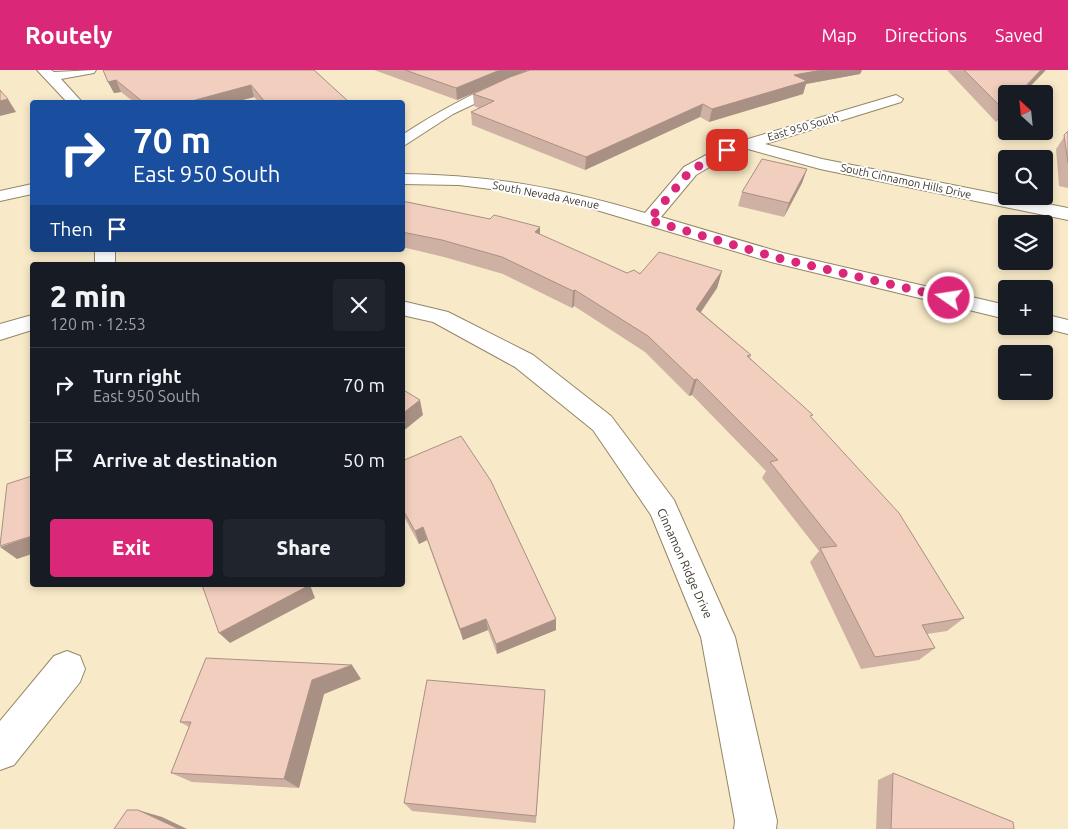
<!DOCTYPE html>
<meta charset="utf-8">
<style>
body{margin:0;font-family:Ubuntu,sans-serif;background:#20242c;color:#f1f3f6;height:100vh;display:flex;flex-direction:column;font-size:19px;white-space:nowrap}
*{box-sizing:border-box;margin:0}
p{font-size:16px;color:#9ea1a6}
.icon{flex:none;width:28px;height:28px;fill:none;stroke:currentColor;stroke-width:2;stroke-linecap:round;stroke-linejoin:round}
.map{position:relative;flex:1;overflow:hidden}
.panel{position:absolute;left:30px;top:192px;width:375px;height:325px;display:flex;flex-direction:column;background:#171b24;border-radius:5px;box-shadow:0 2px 8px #0003}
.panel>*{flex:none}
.top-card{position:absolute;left:30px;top:30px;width:375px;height:152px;border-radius:5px;box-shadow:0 2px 8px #0003;background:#1a4fa0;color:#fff;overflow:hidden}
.needle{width:32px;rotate:333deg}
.fabs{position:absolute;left:998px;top:15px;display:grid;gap:10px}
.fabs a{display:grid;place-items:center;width:55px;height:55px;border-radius:5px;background:#171b24;box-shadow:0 2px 8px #0003;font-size:25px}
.pin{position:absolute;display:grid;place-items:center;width:42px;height:42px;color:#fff;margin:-21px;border-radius:10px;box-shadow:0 2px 8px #0006}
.me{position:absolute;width:55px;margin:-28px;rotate:283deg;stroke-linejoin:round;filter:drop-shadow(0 0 4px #0008)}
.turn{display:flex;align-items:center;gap:18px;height:105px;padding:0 20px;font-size:22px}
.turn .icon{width:65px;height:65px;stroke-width:2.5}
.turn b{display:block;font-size:35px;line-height:42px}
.then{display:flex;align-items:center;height:48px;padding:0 20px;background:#0003;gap:10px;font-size:19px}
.round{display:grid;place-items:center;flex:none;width:52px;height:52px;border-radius:5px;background:#20242c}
.overview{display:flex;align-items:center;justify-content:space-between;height:85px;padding:0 20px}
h1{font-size:30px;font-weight:800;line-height:38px}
.cta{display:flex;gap:10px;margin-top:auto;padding:10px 20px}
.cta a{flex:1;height:58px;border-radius:5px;background:#db2777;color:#fff;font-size:20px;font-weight:800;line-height:58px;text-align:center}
.cta a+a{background:#20242c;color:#f1f3f6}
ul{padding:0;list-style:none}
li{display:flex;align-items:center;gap:15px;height:75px;padding:0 20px;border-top:1px solid #363941}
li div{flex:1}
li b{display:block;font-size:19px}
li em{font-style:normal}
header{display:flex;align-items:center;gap:30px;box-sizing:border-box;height:70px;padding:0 25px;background:#db2777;color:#fff}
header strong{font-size:24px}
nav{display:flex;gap:28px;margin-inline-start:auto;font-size:18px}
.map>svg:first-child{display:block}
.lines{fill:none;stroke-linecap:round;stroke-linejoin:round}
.minor-casing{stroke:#938667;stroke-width:2}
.minor{fill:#fff;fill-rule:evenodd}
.wall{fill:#cfb1a3}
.shaded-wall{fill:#a99084}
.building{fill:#f1cebd;stroke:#a99084}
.route{stroke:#db2777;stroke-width:9;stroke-dasharray:0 16.2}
.labels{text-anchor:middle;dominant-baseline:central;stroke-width:4;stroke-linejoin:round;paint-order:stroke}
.far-street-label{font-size:11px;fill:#3c3629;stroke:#fff}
.street-label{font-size:12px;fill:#3c3629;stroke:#fff}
</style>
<header>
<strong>Routely</strong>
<nav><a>Map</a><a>Directions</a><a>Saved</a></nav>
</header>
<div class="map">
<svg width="1068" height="759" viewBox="0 0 1068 759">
<rect width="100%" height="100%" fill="#f8eac8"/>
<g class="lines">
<defs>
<g id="minor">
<polygon points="37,0 51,0 54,2 96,0 94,3 61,9 82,32 67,32"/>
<path d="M533 0H553L551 3 510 17 453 44 402 77V65C445 37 485 16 533 0Z"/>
<path d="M896 25 903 29 901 32 765 74 822 89 1068 138V150L820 99 748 79 733 83 696 105 661 147 783 183 1006 235V249L771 192 583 136 515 122 459 115 402 114V104C490 105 562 118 645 143L684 97 721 77Z"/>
<polygon points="32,114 32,124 0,131 0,121"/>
<rect x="95" y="180" width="20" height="15"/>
<polygon points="402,231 448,242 533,285 611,346 674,430 735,567 777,751 776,759 734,759 735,751 701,567 651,445 593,360 515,297 433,252 402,245"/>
<polygon points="1044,244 1068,250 1068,264 1036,256 1044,256"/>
<polygon points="32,245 32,260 0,270 0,254"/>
<polygon points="67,581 80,586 85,599 80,612 14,695 0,700 0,651 54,586"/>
</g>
</defs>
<use href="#minor" class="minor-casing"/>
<use href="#minor" class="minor"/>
</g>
<g class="wall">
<polygon points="103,0 314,0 349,32 259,32 254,27 235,32 134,32 121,22 114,23"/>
<polygon points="374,0 528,0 521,3 530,0 862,0 860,4 806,14 803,24 709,52 700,47 585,100 472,55 471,42 479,38 474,36 473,24 477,22 457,30"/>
<polygon points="947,0 1046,0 1006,24 1006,41 996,52"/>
<polygon points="1068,61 1068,118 1059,116 1056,79"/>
<polygon points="807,99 802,113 784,147 738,136 742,122"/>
<polygon points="402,131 490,149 540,157 540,165 627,203 722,201 717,218 701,242 751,285 750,288 811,348 964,548 947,561 927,564 935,578 919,590 861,599 810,492 819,481 762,408 766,401 692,325 689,326 645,282 574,236 572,238 503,204 444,187 402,177"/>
<polygon points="402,391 556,560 497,584 488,560 463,570 427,470 419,474 402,443"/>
<polygon points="361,609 324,624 299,718 192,712 171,703 189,657 180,652"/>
<polygon points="545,620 536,753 412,741 404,733"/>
<polygon points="893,703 1014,759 876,759 878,710"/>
</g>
<g class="shaded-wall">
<polygon points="500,0 528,0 457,30 456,18"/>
<polygon points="822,0 862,0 860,4 806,14 803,24 709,52 712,39 794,5"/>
<polygon points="1041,0 1046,0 1023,24 1018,24"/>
<polygon points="116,10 121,22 114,23 108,12"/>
<polygon points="251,15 254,27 235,32 188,32"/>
<polygon points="8,29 16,42 0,46 0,31"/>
<polygon points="703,34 700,47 585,100 586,87"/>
<polygon points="1006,36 1006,41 996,52 1003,39"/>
<polygon points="807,99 802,113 784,147 789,133"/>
<polygon points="540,157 540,173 535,162"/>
<polygon points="722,201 717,218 692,255 696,239"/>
<polygon points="575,220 574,236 572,238 573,221"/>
<polygon points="697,309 692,325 689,326 694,310"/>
<polygon points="420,330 423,345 402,362 402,344"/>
<polygon points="423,457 427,470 419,474 415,461"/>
<polygon points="32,466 32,484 17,489 0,477"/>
<polygon points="307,515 310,515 315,528 230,573 219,563"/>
<polygon points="486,549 488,560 463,570 460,559"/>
<polygon points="556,549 556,560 497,584 496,574"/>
<polygon points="352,595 361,609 324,624 299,718 284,709 312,610"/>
<polygon points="138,740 162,747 187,759 179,759"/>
</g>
<g class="building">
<polygon points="103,0 314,0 349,32 265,32 251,15 188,32 143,32 116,10 108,12"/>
<polygon points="405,0 500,0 456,18"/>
<polygon points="530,0 822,0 794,5 807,11 712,39 703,34 586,87 471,42 494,31 473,24 510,7"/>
<polygon points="964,0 1041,0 1018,24 1006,24 1006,36 1003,39"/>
<polygon points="0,20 8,29 0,31"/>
<polygon points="1068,61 1068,93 1064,65"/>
<polygon points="762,89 807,99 789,133 742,122"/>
<polygon points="402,131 490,149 494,145 540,157 535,162 627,203 634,200 640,204 659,182 722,201 696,239 751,285 747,286 813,345 810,346 899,443 964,548 922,555 935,578 875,587 820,478 837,476 770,392 778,390 697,309 694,310 648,266 575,220 573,221 502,187 442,170 402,162"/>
<polygon points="402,319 420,330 402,344"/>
<polygon points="461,366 491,411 556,549 496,574 486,549 460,559 423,457 415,461 402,438 402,391"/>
<polygon points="32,406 32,466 0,476 7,414"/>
<polygon points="202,515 307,515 308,516 219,563"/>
<polygon points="206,588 352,595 312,610 284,709 171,703 191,652 180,652"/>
<polygon points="427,610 545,620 536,746 404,733"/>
<polygon points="893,703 1013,752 1014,759 891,759"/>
<polygon points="127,740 138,740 179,759 114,759"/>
</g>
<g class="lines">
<polyline class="route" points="727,80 690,101 649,150 778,188 949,228"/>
</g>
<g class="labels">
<g class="far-street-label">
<text transform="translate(803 57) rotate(-16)">East 950 South</text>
<text transform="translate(906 111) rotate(12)">South Cinnamon Hills Drive</text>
<text transform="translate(546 125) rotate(11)">South Nevada Avenue</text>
</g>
<g class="street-label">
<text transform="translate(685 493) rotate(66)">Cinnamon Ridge Drive</text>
</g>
</g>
</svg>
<div class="fabs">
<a><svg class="needle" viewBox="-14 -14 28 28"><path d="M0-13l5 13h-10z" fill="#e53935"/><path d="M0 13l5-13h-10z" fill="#9ea1a6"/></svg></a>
<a><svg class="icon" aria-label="search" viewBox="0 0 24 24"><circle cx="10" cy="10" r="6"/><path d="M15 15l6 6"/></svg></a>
<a><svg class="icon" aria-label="layers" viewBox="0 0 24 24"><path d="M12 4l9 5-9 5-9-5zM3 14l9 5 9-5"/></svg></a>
<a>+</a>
<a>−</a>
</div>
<div class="pin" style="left:727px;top:80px;background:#d93025"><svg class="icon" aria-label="arrive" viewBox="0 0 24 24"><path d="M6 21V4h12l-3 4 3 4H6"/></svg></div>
<svg class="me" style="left:949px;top:228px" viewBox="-20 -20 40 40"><circle r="17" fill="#db2777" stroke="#fff" stroke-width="3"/><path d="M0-11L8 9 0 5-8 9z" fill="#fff"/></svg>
<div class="top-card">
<div class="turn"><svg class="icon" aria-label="right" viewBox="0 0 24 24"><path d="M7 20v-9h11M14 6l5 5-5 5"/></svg><div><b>70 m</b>East 950 South</div></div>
<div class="then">Then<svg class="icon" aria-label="arrive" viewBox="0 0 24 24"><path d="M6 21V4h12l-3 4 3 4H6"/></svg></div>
</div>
<section class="panel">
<div class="overview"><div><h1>2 min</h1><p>120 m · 12:53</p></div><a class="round"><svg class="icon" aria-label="close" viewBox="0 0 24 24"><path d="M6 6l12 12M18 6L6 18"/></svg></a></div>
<ul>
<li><svg class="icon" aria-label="right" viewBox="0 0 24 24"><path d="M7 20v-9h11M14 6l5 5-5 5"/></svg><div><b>Turn right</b><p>East 950 South</p></div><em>70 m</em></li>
<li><svg class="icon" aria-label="arrive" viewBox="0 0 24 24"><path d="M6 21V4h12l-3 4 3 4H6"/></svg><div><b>Arrive at destination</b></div><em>50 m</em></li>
</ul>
<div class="cta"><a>Exit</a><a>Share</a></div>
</section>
</div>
